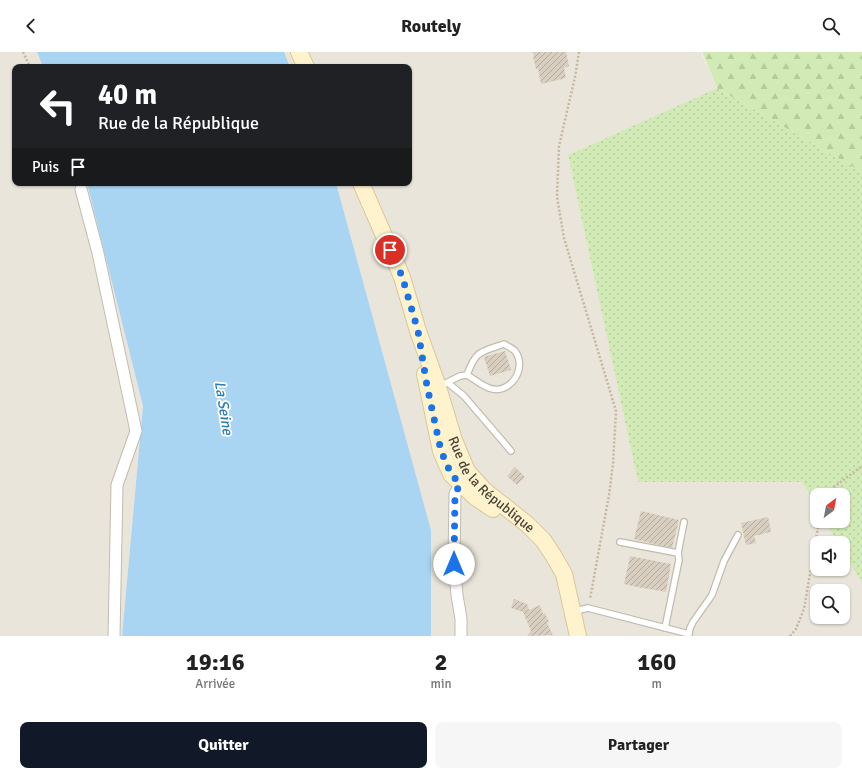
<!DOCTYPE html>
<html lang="fr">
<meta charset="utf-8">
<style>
body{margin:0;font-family:Signika,sans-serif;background:#f6f6f6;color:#222;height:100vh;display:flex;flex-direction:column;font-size:15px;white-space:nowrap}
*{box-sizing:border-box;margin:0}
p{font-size:13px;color:#767676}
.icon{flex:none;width:22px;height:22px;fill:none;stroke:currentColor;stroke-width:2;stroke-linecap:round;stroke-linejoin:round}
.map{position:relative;height:584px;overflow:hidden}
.panel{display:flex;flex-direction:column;background:#fff;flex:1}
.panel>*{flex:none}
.top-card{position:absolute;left:12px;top:12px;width:400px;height:122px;border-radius:8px;box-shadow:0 1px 3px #0004;background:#202124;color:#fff;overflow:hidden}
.needle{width:26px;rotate:32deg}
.fabs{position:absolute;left:810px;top:436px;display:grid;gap:8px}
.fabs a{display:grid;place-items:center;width:40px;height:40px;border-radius:8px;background:#fff;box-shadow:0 1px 3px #0004;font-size:20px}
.pin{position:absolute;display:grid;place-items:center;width:34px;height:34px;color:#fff;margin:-17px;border:2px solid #fff;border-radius:50%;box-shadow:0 1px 4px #0007}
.me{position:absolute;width:44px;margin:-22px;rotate:0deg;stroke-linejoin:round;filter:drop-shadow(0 0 3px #0008)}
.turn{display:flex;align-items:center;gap:14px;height:84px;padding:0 20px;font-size:18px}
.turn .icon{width:52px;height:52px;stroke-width:2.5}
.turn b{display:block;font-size:28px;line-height:34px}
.then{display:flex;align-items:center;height:38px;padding:0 20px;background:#0003;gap:8px;font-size:15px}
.eta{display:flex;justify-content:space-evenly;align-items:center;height:68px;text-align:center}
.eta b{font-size:24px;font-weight:800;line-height:28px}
.button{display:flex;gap:8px;margin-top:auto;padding:8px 20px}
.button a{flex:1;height:46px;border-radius:8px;background:#111827;color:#fff;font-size:16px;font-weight:800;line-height:46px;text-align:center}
.button a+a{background:#f6f6f6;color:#222}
header{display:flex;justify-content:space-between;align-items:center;height:52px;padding:0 20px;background:#fff;font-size:18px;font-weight:800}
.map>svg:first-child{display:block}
.residential{fill:#eae5da;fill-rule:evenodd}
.grass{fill:url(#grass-dots)}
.forest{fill:url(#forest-firs)}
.water{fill:#a9d4f2}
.building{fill:url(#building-hatch)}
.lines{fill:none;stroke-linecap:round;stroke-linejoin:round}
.lane-casing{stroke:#c2bbae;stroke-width:8}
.street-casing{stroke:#c2bbae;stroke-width:13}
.secondary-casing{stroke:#d6c79b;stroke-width:18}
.path{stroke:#c4b79f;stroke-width:2.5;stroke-dasharray:2 2;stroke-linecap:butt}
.lane{stroke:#fff;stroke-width:5.5}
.street{stroke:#fff;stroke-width:11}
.secondary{stroke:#fff3cd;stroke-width:16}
.route{stroke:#1a73e8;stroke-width:7;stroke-dasharray:0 12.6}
.labels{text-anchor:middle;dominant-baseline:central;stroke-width:3.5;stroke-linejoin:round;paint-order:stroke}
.street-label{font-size:14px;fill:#4b4439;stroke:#fff}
.water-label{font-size:15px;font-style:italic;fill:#2e7ab2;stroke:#fff}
</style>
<header><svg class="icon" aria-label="back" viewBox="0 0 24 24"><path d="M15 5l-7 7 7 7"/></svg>Routely<svg class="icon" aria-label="search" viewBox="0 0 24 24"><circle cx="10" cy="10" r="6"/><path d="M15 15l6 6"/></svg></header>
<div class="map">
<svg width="862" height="584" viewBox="0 0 862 584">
<defs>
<pattern id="grass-dots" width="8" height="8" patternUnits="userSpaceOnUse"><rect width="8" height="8" fill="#d2eab5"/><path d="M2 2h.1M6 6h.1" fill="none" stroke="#b6ca9c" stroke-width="1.8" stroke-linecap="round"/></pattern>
<pattern id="forest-firs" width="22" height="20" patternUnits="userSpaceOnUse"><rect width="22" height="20" fill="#d2eab5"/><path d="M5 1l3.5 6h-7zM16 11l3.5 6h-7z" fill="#b6ca9c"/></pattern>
<pattern id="building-hatch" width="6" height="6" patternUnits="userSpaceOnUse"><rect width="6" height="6" fill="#d8cfc1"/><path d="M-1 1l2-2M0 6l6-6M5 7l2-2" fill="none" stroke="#b1aa9e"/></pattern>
</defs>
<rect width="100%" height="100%" fill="#f6f3ec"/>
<g class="residential">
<polygon points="0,0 37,0 43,15 15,15 15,131 87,131 143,354 122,584 0,584"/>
<path d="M284 0H701L717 36 568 103 638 430H802L817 455V469H825L838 491H817V517H843V499L862 531V584H431V478L336 131H409V15H290ZM817 539H843V565H817Z"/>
</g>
<polygon class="grass" points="717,36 862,120 862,531 843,499 843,491 838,491 825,469 843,469 843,443 817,443 817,455 802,430 638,430 568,103"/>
<polygon class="forest" points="702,0 862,0 862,120 717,36"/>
<g class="water">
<polygon points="37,0 284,0 290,15 43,15"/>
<polygon points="87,131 336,131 431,478 431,584 122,584 143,354"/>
</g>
<g class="building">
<polygon points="533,0 566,0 569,14 564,16 566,26 541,32 538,17 536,17 533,4 534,3"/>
<polygon points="505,299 511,318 490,324 484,305"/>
<polygon points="515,415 525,425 517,433 507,424"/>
<polygon points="641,459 679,468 672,496 634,487"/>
<polygon points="768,465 771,480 754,484 756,491 746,493 741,471"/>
<polygon points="630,504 671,512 666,540 637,535 624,532"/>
<polygon points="514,547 527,552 529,558 540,553 543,562 545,561 549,570 547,571 553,583 527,584 531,579 523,560 511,556"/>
</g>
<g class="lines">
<defs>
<g id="lane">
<polyline points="448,331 464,344 511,399"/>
<path d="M438 335 460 324 467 323C474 327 481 333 489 336 510 344 528 316 515 299 512 296 507 294 504 292 481 300 476 298 467 323"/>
<polyline points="620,490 678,501"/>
<polyline points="575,559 588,556 689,582 690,576 693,570 712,543 724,509 738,483"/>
<polyline points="665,576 679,508 678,501 684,470"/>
</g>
<g id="street">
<polyline points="81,137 98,201 136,379 117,433 114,584"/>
<polyline points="461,584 461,567 457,543 454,511 455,442 464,426"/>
</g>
<g id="secondary">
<polyline points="299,0 306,15"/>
<path id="s1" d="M361 131 402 225 418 279 438 335 454 388 467 419 484 438 528 473 543 488 553 503 564 522 578 584"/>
<polyline points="425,322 441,399 451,422 475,445 493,457"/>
</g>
</defs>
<use href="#lane" class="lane-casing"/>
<use href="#street" class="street-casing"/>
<use href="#secondary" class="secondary-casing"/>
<g class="path">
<polyline points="23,0 30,15"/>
<polyline points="579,0 575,25 559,94 557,145 564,186 616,359 613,412 609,443 590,547"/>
<polyline points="831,443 834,435 862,414"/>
<polyline points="790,584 796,577 804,557 818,475 821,469"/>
</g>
<use href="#lane" class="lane"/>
<use href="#street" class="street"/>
<use href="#secondary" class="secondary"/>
</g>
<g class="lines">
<polyline class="route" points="390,198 402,224 418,279 427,334 441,399 451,422 460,432 455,442 454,512"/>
</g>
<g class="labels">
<g class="street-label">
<text stroke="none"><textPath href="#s1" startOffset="333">Rue de la République</textPath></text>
</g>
<g class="water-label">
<text transform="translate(224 356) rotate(81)">La Seine</text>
</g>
</g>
</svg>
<div class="fabs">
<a><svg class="needle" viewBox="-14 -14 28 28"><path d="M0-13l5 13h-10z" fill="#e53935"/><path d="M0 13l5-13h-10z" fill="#767676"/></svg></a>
<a><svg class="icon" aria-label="sound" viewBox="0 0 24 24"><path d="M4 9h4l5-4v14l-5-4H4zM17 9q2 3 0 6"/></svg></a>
<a><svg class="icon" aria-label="search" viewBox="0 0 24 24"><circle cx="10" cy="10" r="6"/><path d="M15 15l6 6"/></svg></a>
</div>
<div class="pin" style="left:390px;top:198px;background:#d93025"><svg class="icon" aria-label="arrive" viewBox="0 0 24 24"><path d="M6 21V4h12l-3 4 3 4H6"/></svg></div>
<svg class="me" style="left:454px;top:512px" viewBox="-20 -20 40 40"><circle r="19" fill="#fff"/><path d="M0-13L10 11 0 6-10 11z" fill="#1a73e8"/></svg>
<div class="top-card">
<div class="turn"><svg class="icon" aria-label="left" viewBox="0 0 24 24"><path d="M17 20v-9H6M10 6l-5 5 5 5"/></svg><div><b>40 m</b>Rue de la République</div></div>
<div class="then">Puis<svg class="icon" aria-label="arrive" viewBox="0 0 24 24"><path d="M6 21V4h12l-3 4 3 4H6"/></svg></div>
</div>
</div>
<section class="panel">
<div class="eta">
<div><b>19:16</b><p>Arrivée</p></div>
<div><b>2</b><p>min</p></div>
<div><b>160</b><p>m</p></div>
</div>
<div class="button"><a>Quitter</a><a>Partager</a></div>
</section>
